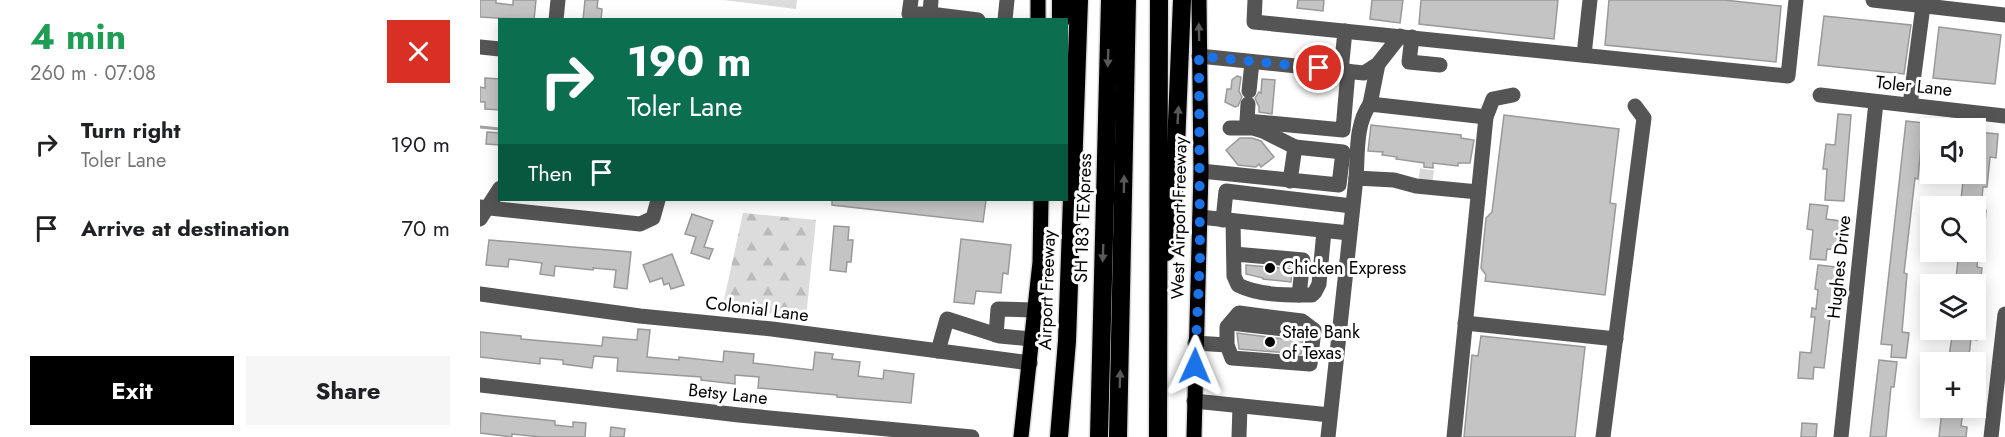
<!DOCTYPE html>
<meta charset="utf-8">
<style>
body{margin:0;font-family:Jost,sans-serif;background:#f6f6f6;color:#202124;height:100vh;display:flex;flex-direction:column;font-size:22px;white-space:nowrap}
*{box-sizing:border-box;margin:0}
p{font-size:20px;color:#757577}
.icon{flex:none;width:33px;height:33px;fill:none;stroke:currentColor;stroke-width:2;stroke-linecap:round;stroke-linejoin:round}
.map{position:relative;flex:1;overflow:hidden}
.side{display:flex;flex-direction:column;background:#fff;width:480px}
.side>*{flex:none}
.banner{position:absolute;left:18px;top:18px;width:570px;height:183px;border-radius:0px;box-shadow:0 3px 15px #0003;background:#0b6e4f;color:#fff;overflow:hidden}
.buttons{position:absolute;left:1440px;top:118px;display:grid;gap:12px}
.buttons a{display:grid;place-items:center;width:66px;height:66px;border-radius:0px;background:#fff;box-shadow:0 3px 15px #0003;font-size:30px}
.pin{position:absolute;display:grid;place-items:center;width:51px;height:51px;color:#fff;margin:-26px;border:3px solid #fff;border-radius:50%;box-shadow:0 2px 6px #0007}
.me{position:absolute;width:66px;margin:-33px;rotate:1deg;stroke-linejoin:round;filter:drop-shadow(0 0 4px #0008)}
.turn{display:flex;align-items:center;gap:21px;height:126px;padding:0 30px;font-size:27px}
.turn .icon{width:78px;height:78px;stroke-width:2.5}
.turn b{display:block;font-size:42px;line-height:51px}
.then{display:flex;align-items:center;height:57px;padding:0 30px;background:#0003;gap:12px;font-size:22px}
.round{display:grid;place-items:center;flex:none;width:63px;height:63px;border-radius:0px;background:#f6f6f6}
.headline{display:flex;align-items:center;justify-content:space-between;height:102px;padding:0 30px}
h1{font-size:36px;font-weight:700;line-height:45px;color:#1e9e55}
.button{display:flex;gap:12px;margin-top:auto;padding:12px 30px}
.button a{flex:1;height:69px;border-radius:0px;background:#000;color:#fff;font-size:24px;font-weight:700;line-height:69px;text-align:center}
.button a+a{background:#f6f6f6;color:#202124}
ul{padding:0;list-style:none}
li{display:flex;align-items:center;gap:18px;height:84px;padding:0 30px}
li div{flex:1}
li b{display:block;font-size:22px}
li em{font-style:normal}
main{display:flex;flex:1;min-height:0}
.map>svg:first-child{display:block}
.grass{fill:#dcdcdc}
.forest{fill:url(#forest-firs)}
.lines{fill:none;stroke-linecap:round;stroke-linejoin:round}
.stream{stroke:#a3a3a3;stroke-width:3}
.building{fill:#c4c4c4;stroke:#999;stroke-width:1.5}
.minor-tunnel{stroke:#d9d9d9;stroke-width:15;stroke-dasharray:15 8;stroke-linecap:butt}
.major-casing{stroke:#dbdbdb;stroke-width:18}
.highway-casing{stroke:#dbdbdb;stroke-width:21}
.minor{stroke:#555;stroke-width:15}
.major{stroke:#000;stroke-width:15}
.highway{stroke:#000;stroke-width:18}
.oneway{fill:#595959}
.route{stroke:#1a73e8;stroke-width:10;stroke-dasharray:0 18}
.poi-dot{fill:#000;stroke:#fff;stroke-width:2}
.labels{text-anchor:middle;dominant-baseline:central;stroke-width:6;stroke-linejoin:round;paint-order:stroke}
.street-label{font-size:18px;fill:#000;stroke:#fff}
.poi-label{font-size:18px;fill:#000;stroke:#fff;text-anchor:start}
</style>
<main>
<section class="side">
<div class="headline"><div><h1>4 min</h1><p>260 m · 07:08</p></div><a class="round" style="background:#d93025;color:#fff"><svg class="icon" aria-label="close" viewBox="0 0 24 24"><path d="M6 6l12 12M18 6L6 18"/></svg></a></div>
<ul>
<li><svg class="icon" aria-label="right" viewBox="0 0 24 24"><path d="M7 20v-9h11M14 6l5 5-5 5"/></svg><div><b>Turn right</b><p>Toler Lane</p></div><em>190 m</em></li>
<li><svg class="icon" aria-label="arrive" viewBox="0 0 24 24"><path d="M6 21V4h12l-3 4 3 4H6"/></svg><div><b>Arrive at destination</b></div><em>70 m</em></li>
</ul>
<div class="button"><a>Exit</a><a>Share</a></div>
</section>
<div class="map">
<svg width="1525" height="437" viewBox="0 0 1525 437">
<defs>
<pattern id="forest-firs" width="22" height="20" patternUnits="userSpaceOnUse" patternTransform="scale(1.5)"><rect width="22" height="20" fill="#dcdcdc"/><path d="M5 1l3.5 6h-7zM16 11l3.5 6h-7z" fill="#bbb"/></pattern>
</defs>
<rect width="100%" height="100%" fill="#fff"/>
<polygon class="grass" points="243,0 317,0 316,9"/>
<polygon class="forest" points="263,213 336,220 326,317 242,309"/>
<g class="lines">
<polyline class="stream" points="0,127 20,129"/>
</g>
<g class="building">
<polygon points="0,0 16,0 16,3 33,5 33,0 56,0 54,20 0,17"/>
<polygon points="105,0 118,0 117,8 122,9 121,20 103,20"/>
<polygon points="818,0 844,0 843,11 817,8"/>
<polygon points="892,0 923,0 920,23 890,19"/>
<polygon points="941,0 1078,0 1074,39 939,24"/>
<polygon points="1129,0 1244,0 1301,6 1296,62 1125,45"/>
<polygon points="1344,16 1431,25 1424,74 1338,65"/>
<polygon points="1459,27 1521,35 1515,84 1453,78"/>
<polygon points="757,76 761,77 759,91 762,97 758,106 755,107 745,102 747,89 751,89 752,80"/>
<polygon points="5,78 20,79 20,110 5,109 5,102 0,102 0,87 5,88"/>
<polygon points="782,79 795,80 792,114 779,112 779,106 778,105 775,98 779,92 781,93"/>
<polygon points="1358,114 1371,115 1364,201 1345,200 1347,169 1343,169 1346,144 1355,145"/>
<polygon points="1024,115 1139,129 1130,203 1136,204 1125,295 1005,281 1006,275 1001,268 1006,218 1012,212"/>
<polygon points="1426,121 1443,123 1438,179 1435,178 1424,273 1427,274 1422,332 1429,333 1426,358 1411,357 1412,345 1401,344"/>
<polygon points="891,125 981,135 981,138 994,140 990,163 978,163 978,166 953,163 953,168 944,167 944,163 916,159 917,157 902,155 903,152 888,151"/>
<polygon points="7,132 20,133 20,145 6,144"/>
<polygon points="1496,132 1518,134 1516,158 1510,157 1507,187 1503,187 1501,207 1480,207 1484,174 1496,174"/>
<polygon points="760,138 772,138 781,141 794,157 781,167 779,164 776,167 758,165 746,150"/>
<polygon points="352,200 506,200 503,222 352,205"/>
<polygon points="1330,204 1348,206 1346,219 1361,221 1358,250 1347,249 1346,260 1330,259 1333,230 1327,229"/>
<polygon points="1496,208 1506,210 1503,250 1496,249"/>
<polygon points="212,214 233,221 224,247 233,249 229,259 211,253 216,237 205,234"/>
<polygon points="354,226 369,227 368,240 373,240 371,262 367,262 366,272 350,270"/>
<polygon points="481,239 531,245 528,274 523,273 521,293 496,291 494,304 474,302"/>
<polygon points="9,240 151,252 147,289 134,287 136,270 113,268 113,270 75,266 74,276 60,274 62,263 29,259 28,267 6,265"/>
<polygon points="1479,252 1498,254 1497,267 1502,268 1500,285 1478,285 1479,278 1476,278"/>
<polygon points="192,254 204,285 191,289 189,283 184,285 182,278 170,282 163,265"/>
<polygon points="766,265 812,269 811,282 783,279 783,278 766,274"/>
<polygon points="1338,265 1356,267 1344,368 1334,367 1333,379 1318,378 1320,352 1331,353 1335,317 1331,317 1332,308 1336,309 1338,290 1335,289"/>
<polygon points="158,329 170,330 167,357 199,360 199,357 243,362 244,351 274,354 273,363 333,370 335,352 353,354 352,359 380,362 378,376 403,379 404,370 434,374 431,403 357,397 357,395 278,388 279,377 255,375 255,384 221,380 221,377 137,371 138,358 114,356 112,368 83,364 83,360 60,358 60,364 0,357 0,332 41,336 41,339 122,346 123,337 157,340"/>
<polygon points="1473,330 1498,330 1497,340 1491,339 1488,363 1468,363"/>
<polygon points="757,333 812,340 823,336 821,354 759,349"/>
<polygon points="1001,336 1105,347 1095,437 984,437 992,355 998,356"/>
<polygon points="1399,360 1417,362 1414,387 1411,387 1406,437 1390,437"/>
<polygon points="1462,410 1483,412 1481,426 1487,427 1486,437 1459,437"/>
<polygon points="1,413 75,421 75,425 93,427 93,422 106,423 105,437 61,437 32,434 32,437 0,433"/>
<polygon points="1322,423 1337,424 1336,437 1321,437"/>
<polygon points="131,427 145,429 144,437 130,437"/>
</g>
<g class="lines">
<polyline class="minor-tunnel" points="939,176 953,178"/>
<defs>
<g id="major">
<polyline points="558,0 558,20"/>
<polyline points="541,437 560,262 561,200"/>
<polyline points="714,437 721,171 719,0"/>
</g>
<g id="highway">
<polyline points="581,0 581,20"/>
<polyline points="686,252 694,194 702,0"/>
<polyline points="579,437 587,341 599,0"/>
<polyline points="619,437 630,0"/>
<polyline points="638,437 647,0"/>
<polyline points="678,437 679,0"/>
</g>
</defs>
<use href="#major" class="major-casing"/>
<use href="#highway" class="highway-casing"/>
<g class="minor">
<polyline points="431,0 429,14 450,14"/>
<polyline points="451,0 450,14 498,20"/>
<polyline points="775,0 774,22 1308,76 1316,0"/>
<polyline points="1393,0 1525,15"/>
<polyline points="76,20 78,0"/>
<polyline points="525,20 527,0"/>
<polyline points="932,37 929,62 960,65"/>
<polyline points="0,47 20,49"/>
<polyline points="1104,55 1110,0"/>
<polyline points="719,56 884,73 898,64 920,36"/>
<polyline points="861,71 865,31"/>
<polyline points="769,91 772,62"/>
<polyline points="1340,95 1525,116"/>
<polyline points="768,104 767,121 863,130 868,71"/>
<polyline points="890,104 898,64"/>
<polyline points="1430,105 1443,6"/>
<polyline points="750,128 773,128 783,131 815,147"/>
<polyline points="721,171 859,185 863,152 815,147 810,181"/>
<path d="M876 178C878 154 875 125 890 104L1006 117"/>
<polyline points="0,207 160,224 173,218 178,200"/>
<polyline points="720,217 869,233"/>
<polyline points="0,219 20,188"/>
<polyline points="743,220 746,191 872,206"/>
<path d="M753 221 754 276 758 285C780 296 808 295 832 295L835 292 839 284 844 231"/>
<polyline points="754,254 823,260 819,295"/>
<polyline points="0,294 160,316 292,329 550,363"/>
<polyline points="751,323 813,330"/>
<polyline points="985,323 1136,339"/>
<polyline points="516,335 518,309 554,310"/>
<polyline points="715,343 747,345 752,358 830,364 834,330 822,321 759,313 747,327 747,345"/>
<polyline points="458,351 467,319 520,336 551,339"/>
<polyline points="0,385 259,415 492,437"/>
<polyline points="714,401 850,415"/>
<polyline points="759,437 760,406"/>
<polyline points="848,437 876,178 914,180 936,186 998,192"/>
<polyline points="974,437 1006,117 1013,99 1033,95"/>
<polyline points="1123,437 1164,118 1155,106"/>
<polyline points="1361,437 1396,102"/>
<polyline points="1511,437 1525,314"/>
</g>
<use href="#major" class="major"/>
<use href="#highway" class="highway"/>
</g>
<defs><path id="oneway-solid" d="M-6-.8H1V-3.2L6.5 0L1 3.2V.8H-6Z" transform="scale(1.5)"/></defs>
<g class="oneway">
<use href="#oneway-solid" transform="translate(719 32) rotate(-91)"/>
<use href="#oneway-solid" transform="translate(628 58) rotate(92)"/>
<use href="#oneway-solid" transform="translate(698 115) rotate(-87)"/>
<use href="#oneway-solid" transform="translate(644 184) rotate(-89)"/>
<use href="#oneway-solid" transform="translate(623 253) rotate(92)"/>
<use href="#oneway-solid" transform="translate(640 379) rotate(-88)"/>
</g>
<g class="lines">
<polyline class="route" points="715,366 720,259 719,56 839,68"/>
</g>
<g class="poi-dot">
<circle cx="790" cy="268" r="6"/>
<circle cx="790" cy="342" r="6"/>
</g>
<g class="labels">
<g class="street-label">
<text transform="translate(1434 86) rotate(6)">Toler Lane</text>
<text transform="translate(603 218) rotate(-88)">SH 183 TEXpress</text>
<text transform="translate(699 218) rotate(-89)">West Airport Freeway</text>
<text transform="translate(1359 267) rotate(-84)">Hughes Drive</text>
<text transform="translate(567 290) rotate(-88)">Airport Freeway</text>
<text transform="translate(277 309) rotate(7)">Colonial Lane</text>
<text transform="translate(248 394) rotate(6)">Betsy Lane</text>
</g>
<g class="poi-label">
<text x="802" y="268">Chicken Express</text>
<text x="802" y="332">State Bank<tspan x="802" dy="21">of Texas</tspan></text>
</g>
</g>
</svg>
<div class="buttons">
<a><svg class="icon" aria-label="sound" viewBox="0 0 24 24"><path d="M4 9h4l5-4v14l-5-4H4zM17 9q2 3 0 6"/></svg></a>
<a><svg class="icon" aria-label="search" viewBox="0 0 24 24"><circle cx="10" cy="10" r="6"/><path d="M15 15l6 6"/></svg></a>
<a><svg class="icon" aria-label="layers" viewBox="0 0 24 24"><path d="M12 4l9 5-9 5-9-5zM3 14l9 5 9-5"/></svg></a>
<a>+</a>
</div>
<div class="pin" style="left:839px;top:68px;background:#d93025"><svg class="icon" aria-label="arrive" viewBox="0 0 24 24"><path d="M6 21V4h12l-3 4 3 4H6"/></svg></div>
<svg class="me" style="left:715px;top:366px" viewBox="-20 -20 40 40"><path d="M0-17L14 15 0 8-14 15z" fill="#1a73e8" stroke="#fff" stroke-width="4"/></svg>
<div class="banner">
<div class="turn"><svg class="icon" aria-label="right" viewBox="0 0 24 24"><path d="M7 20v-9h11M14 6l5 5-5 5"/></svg><div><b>190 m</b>Toler Lane</div></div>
<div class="then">Then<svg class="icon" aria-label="arrive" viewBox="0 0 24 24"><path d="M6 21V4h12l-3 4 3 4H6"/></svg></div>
</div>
</div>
</main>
